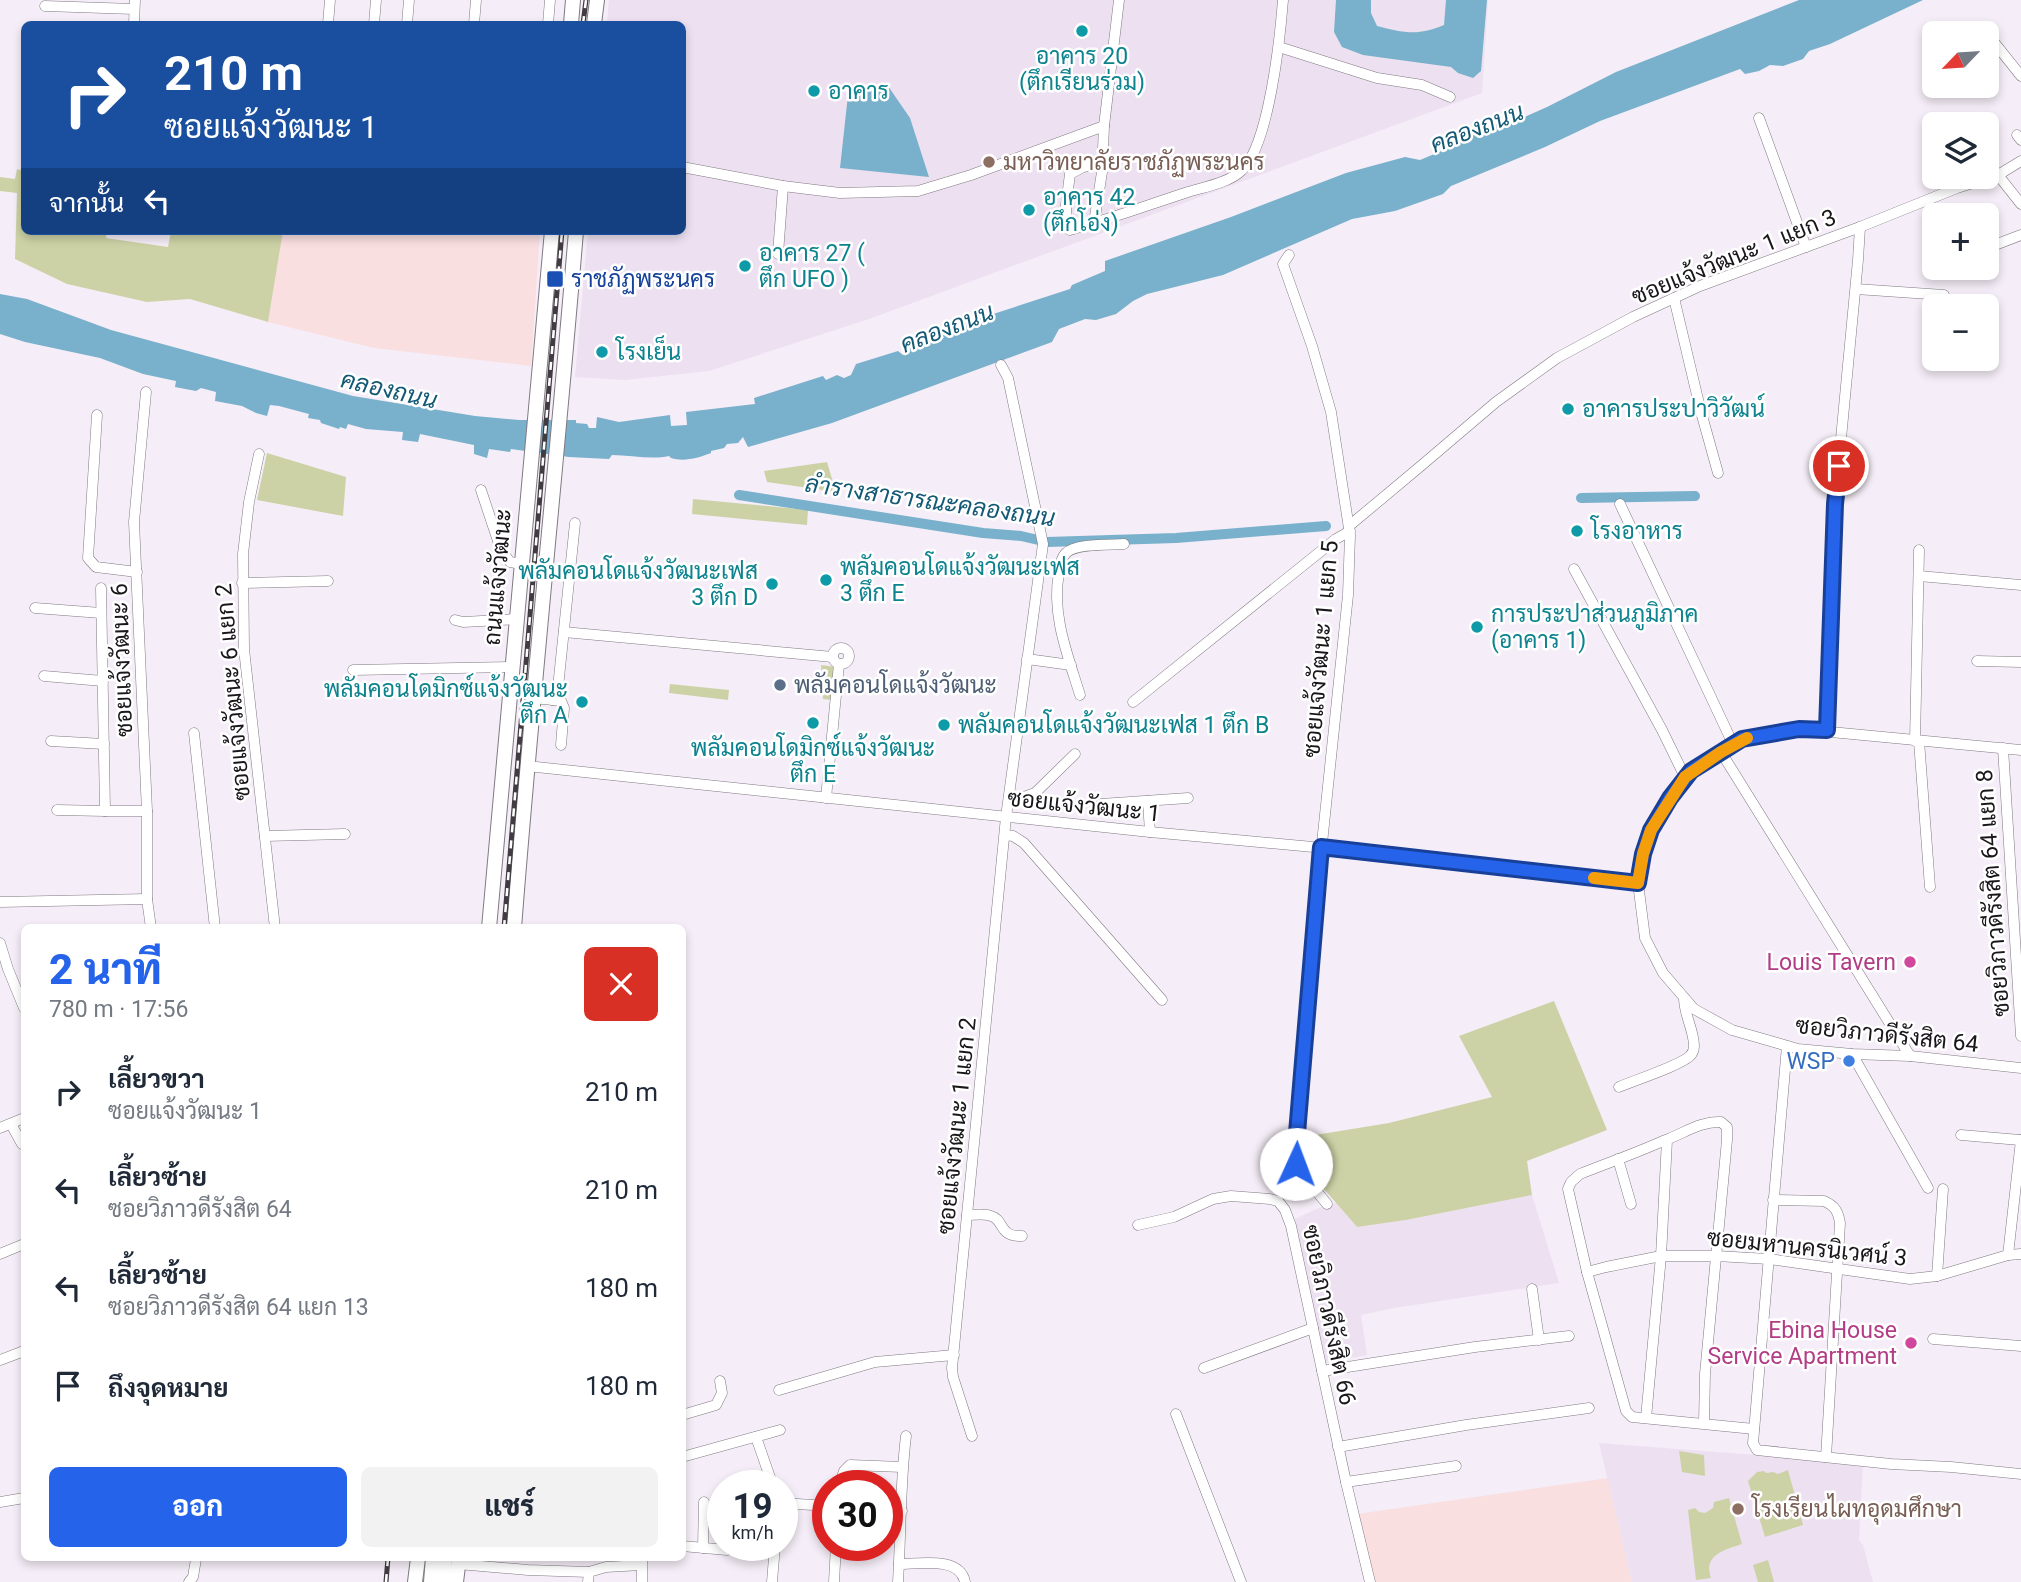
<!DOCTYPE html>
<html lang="th">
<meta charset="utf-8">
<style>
body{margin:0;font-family:Roboto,Sarabun,sans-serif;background:#f2f2f3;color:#1f2937;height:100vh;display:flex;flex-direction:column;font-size:26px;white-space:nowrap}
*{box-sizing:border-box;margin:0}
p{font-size:23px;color:#747a83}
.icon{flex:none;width:38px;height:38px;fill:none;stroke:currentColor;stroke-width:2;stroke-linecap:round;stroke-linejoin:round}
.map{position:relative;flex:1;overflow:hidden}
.side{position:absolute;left:21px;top:924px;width:665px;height:637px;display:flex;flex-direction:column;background:#fff;border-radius:10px;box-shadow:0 4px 10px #0003}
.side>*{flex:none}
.hud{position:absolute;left:21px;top:21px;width:665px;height:214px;border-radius:10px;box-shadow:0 4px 10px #0003;background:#1a4fa0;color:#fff;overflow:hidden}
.needle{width:46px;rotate:245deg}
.controls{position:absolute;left:1922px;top:21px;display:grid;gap:14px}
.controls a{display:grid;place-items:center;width:77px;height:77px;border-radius:10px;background:#fff;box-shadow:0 4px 10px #0003;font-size:35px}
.speed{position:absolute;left:707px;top:1470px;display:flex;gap:14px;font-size:35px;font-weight:700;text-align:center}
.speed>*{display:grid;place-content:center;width:91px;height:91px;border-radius:50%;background:#fff;box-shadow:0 4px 10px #0003;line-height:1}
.speed small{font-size:18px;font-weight:400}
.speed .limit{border:10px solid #d22;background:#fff;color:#111}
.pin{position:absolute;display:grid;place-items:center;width:60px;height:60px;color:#fff;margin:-30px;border:4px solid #fff;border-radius:50%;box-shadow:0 2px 7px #0007}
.me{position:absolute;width:77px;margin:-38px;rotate:2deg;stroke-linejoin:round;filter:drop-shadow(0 0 5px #0008)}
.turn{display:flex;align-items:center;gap:24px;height:147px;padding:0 28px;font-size:32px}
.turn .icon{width:91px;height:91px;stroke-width:2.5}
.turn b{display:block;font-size:49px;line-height:60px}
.then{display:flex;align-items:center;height:66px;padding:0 28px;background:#0003;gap:14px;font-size:26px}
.round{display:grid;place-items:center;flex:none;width:74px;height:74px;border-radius:10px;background:#f2f2f3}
.headline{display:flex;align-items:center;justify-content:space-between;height:119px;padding:0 28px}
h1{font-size:42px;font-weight:800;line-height:52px;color:#2563eb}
.cta{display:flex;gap:14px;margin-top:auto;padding:14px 28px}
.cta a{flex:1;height:80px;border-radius:10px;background:#2563eb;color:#fff;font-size:28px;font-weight:800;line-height:80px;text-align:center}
.cta a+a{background:#f2f2f3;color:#1f2937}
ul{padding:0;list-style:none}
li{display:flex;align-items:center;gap:21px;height:98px;padding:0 28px}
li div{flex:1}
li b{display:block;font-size:26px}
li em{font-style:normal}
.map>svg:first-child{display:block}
.commercial{fill:#fadfe1}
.built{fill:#ede1f1}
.green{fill:#cdd2a6}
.water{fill:#79b0cb}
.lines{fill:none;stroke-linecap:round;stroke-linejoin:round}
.canal{stroke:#79b0cb;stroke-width:10}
.minor-casing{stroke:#807982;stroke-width:11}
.primary-casing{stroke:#807982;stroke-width:16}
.minor{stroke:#fff;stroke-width:10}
.primary{stroke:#fff;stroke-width:14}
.rail-casing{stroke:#403c41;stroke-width:5}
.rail{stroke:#fff;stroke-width:2.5;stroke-dasharray:8;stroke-linecap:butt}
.route-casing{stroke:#184099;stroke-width:18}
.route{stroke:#2563eb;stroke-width:12}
.slow{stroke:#f59e0b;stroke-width:12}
.culture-dot{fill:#0f9aa8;stroke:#fff;stroke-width:2.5}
.education-dot{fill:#8d6e63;stroke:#fff;stroke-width:2.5}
.transit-dot{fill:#1a4fb4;stroke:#fff;stroke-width:2.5}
.service-dot{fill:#5c6f8a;stroke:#fff;stroke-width:2.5}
.hotel-dot{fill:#d1479c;stroke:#fff;stroke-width:2.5}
.shop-dot{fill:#3f7fe0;stroke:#fff;stroke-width:2.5}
.labels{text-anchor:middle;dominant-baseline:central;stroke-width:5;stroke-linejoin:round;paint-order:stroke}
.culture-label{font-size:23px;fill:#0d838f;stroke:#fff;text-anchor:start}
.education-label{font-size:23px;fill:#785e54;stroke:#fff;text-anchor:start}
.street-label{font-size:23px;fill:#1a171b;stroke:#fff}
.transit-label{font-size:23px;fill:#164399;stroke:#fff;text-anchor:start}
.service-label{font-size:23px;fill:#4e5e75;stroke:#fff;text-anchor:start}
.hotel-label{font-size:23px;fill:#b23c85;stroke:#fff;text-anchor:end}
.shop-label{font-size:23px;fill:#366cbe;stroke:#fff;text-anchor:end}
.water-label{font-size:24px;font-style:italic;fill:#135975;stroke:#fff}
</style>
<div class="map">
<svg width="2021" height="1582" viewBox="0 0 2021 1582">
<rect width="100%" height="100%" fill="#f5edf7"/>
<g class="commercial">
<polygon points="283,231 540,231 531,366 374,348 268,322"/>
<polygon points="1608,1478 1632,1582 1372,1582 1357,1514"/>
</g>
<g class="built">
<polygon points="609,0 1488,0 1482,93 869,319 709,371 625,380 575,377 588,231 682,231 682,24 607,24"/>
<polygon points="1532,1195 1559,1283 1394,1308 1361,1315 1367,1355 1326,1363 1295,1219 1321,1207 1336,1203 1357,1227 1406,1220"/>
<polygon points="1599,1443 1863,1463 1859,1540 1863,1545 1873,1582 1632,1582"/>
</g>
<g class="green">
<polygon points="17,169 24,171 24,231 107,231 106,238 168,247 171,231 283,231 268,322 190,299 147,302 67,284 15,259 17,193 0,191 0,177 15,179"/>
<polygon points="267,453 346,477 343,516 257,500"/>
<polygon points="827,462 836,492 767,482 764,471"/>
<polygon points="693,499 808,510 807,525 692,514"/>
<polygon points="821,665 836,667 832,700 823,699"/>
<polygon points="670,684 729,690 728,700 669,693"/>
<polygon points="1554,1001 1607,1130 1527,1161 1532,1195 1406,1220 1357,1227 1304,1166 1303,1137 1389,1123 1492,1097 1459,1036"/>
<polygon points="1679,1451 1704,1455 1705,1476 1682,1472"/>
<polygon points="1788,1470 1803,1525 1765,1537 1748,1481 1757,1472 1764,1471 1766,1473 1773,1472 1778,1474"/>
<path d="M1729 1498 1742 1544C1724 1550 1703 1555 1711 1578L1696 1580 1688 1510 1695 1508 1699 1512 1705 1513 1713 1508 1714 1502Z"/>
<polygon points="1768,1560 1774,1582 1758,1582 1753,1565"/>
</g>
<g class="water">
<path d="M1336 0H1371V13L1377 26C1403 33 1419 36 1444 25L1446 0H1487L1481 71 1473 78 1458 73 1451 67 1363 55 1342 47 1334 32Z"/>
<path d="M1799 0H1923L1830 44 1809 51 1803 59 1783 66 1770 65 1759 71 1745 74 1740 69 1600 121 1545 147 1451 186 1443 194 1395 211 1352 219 1223 275 1147 294 1133 301 1116 314 1096 320 1085 319 1059 329 1052 342 832 423 748 447 743 437 738 443 727 444 724 448 711 451V453C698 458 684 462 671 458L669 456C651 460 631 455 612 455L609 459 569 457 511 449 510 452 489 449 487 458 474 454V445L420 434 418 442 402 440 403 432 366 429 348 424 346 429 340 427 339 429 321 423 320 420 308 418 309 414 279 406 270 405 267 416 256 413 242 406 215 401 216 392 201 388 196 391 175 387 176 381 143 374 100 358 25 342 0 334V294L27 299 111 330 353 396 475 416 519 420H576V423L587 424 589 428H596L597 417 619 422 670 415 671 426 687 425 686 412 755 404 754 398 823 376 826 380 837 375 844 378 851 375 856 364 898 351 903 355 910 352V346L924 340 944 338 941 331 1070 289 1072 285 1105 271V261L1231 217 1346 173 1405 157 1420 160 1451 147 1464 134 1503 122H1513L1547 107 1616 72Z"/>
<polygon points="888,86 910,118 929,177 840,168 848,95"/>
</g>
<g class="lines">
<g class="canal">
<polyline points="739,495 983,533 1021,536 1047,542 1176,538 1326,526"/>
<polyline points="1581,498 1695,496"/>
</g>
<defs>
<g id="minor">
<polyline points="45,6 134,9"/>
<polyline points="134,24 135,0"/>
<polyline points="328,24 330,0"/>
<polyline points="374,24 376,0"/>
<polyline points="407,24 409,0"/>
<polyline points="474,24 476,0"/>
<polyline points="548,24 550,0"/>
<polyline points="1989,36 2021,76"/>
<polyline points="1279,47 1377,78 1422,85 1450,97"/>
<polyline points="1759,118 1806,247"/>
<polyline points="2017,135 2021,140"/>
<path d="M1102 163 1083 167 1070 174 1066 205 1067 228 1070 230C1110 219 1148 205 1188 192 1204 187 1229 183 1242 170 1269 145 1280 38 1283 0"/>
<polyline points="682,167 783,186 840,193 918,191 971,175 1104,126"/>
<polyline points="1998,175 2021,204"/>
<polyline points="1094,223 1102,172 1104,126 1119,0"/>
<polyline points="1987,248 2021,235"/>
<polyline points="778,254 783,186"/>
<polyline points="1289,255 1283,264 1312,346 1331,412 1350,535 1348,595 1317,891 1295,1157 1300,1171 1327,1204"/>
<polyline points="1856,289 1944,295"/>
<polyline points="1674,298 1701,412 1718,473"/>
<polyline points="146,392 134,522 147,811 147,899 151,928"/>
<polyline points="97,415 88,558 96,567 137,572"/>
<polyline points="259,454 249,502 243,554 244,649 275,928"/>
<polyline points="481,490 501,550 510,562 522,564"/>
<polyline points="1620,504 1733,744"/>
<polyline points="1349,526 1422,465 1496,402 1557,358 1633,317 1700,286 1860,227 1957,188 1998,175 2021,161"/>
<polyline points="1574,569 1662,730 1685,777"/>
<polyline points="1919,576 2021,585"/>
<polyline points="242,583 328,581"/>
<polyline points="101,588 105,811 147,811"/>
<polyline points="35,608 101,613"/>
<polyline points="455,620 463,622 517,619"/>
<polyline points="564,632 833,657"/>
<circle cx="841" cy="656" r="8"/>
<polyline points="1027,659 1071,665"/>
<polyline points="1977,661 2021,662"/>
<polyline points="353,670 513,667"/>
<polyline points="44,676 103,681"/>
<path d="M1080 695C1068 656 1051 614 1059 573 1060 566 1061 558 1066 553 1076 543 1110 545 1124 544"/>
<polyline points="533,698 554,700 557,697 575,523"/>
<polyline points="552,700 561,701 564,708 561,745"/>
<polyline points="1133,702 1336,539 1350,531"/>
<polyline points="1827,731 1836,491 1858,260 1860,227"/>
<polyline points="194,733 215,928"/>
<polyline points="51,741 104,744"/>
<polyline points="1915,741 1919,550"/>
<polyline points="1919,741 1930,887"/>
<polyline points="2003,748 2021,1036"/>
<polyline points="2021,750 1799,729 1742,739 1691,771 1685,777 1651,830 1643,854 1638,883 1645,938 1663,973 1694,1009 1732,1030 1798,1049 1852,1054 1910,1056 2021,1068"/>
<polyline points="1721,752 1910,1056"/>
<polyline points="527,766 1150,832 1410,856 1638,883"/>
<polyline points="826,798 839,664"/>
<polyline points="1148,801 1150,832"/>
<polyline points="1010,802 1035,793 1075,754"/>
<polyline points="1101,804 1188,798"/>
<polyline points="57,810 105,811"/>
<polyline points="1005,835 1013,836 1024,843 1162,1000"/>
<polyline points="265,836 345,834"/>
<polyline points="0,902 147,899"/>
<polyline points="0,943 8,969 24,1008"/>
<polyline points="1787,1046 1753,1443 1757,1450 1891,1464 1951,1467 2021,1474"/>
<polyline points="1852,1054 1928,1188"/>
<path d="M1619 1087C1635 1080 1679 1066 1690 1056 1693 1053 1694 1050 1694 1046 1694 1030 1684 1015 1684 998"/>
<polyline points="11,1124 22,1144 24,1144"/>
<polyline points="0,1128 24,1118"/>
<polyline points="1961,1135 2020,1140"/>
<polyline points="1618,1159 1631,1204"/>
<path d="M1773 1200 1824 1201C1835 1206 1838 1211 1840 1223L1826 1457"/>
<path d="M967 1215C974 1215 984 1213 991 1216 1005 1220 998 1237 1022 1236"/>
<polyline points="1138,1225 1174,1217 1213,1199 1231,1196 1270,1199 1278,1201 1285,1210 1291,1226 1346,1482 1370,1582"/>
<polyline points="0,1254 24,1244"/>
<polyline points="2008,1255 2021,1140"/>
<polyline points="1587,1272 1606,1267 1661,1256 1716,1256 1769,1259 1910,1279 1937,1276 2008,1255 2021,1254"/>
<polyline points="1937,1276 1943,1189"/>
<polyline points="1532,1289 1539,1340"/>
<polyline points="1933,1339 2021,1346"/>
<polyline points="0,1360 24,1351"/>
<polyline points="1204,1368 1313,1328"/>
<polyline points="1322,1371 1475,1347 1569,1336"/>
<polyline points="779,1390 875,1362 954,1355"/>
<polyline points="1176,1414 1241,1582"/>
<polyline points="682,1415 716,1405 722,1393 720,1381"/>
<polyline points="1646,1418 1661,1256 1667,1140"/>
<path d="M1704 1422 1705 1374 1727 1140V1127L1721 1122C1700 1121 1683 1134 1663 1141 1636 1153 1608 1163 1580 1174L1571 1182 1568 1189 1587 1272 1626 1411 1632 1417 1754 1429"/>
<polyline points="972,1436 953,1377 952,1368 1006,817 1043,544 1008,378 1001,365"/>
<polyline points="756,1437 773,1486"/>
<polyline points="1338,1447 1466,1425 1589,1408"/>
<polyline points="682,1457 780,1430"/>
<polyline points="1346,1482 1456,1466"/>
<polyline points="839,1486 844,1471 850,1465 902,1467"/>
<polyline points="0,1502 24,1498"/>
<polyline points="782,1503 828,1506"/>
<polyline points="887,1510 902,1511"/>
<polyline points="682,1546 727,1550"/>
<polyline points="703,1548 704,1502"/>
<polyline points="642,1558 642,1582"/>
<polyline points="458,1564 528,1570 589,1572"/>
<path d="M899 1564C919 1564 960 1556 965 1582"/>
<polyline points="189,1582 193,1577 196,1559"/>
<polyline points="588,1582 589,1572 606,1567 641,1565"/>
<polyline points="772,1582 775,1545"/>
<polyline points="834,1582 836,1545"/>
<path d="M898 1582C901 1533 900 1484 906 1436"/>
</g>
<g id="primary">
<polyline points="571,24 573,0"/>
<polyline points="594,24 597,0"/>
<polyline points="489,928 552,231"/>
<path d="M514 928C532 695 557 463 576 231"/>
<polyline points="415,1582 418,1558"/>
<polyline points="431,1582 433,1558"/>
<polyline points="443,1582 445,1558"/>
<polyline points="456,1582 459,1558"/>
</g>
</defs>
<use href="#minor" class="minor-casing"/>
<use href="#primary" class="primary-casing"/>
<use href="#minor" class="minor"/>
<use href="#primary" class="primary"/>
<defs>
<g id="rail">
<polyline points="583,24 586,0"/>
<polyline points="504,928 562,231"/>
<polyline points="386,1582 388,1558"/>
</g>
</defs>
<use href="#rail" class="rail-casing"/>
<use href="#rail" class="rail"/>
</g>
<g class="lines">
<defs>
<polyline id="route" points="1296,1164 1295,1157 1321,847 1638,883 1643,854 1651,830 1670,798 1691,771 1742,739 1799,729 1827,730 1835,504 1839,466"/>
</defs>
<use href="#route" class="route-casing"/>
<use href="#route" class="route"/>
<polyline class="slow" points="1594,878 1638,883 1643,854 1651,830 1685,777 1721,752 1747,738"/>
</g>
<g class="culture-dot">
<circle cx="1082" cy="31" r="7"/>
<circle cx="814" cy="91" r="7"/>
<circle cx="1029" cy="210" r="7"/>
<circle cx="745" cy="266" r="7"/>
<circle cx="602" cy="352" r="7"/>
<circle cx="1568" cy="409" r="7"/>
<circle cx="1577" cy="531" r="7"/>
<circle cx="826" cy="580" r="7"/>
<circle cx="772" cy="584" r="7"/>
<circle cx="1477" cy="627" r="7"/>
<circle cx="582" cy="702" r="7"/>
<circle cx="813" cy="723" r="7"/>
<circle cx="944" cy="725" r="7"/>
</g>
<g class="education-dot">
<circle cx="989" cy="162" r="7"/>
<circle cx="1738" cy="1509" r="7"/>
</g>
<rect class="transit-dot" x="546" y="270" width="18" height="18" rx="3.5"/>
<circle class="service-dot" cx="780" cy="685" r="7"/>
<g class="hotel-dot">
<circle cx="1910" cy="962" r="7"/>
<circle cx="1911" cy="1343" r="7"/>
</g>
<circle class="shop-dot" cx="1849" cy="1061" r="7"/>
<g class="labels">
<g class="culture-label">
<text x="1082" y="56" text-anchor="middle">อาคาร 20<tspan x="1082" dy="26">(ตึกเรียนร่วม)</tspan></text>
<text x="828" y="91">อาคาร</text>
<text x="1043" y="197">อาคาร 42<tspan x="1043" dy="26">(ตึกโอ่ง)</tspan></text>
<text x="759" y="253">อาคาร 27 (<tspan x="759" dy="26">ตึก UFO )</tspan></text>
<text x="616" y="352">โรงเย็น</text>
<text x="1582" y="409">อาคารประปาวิวัฒน์</text>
<text x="1591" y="531">โรงอาหาร</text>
<text x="840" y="567">พลัมคอนโดแจ้งวัฒนะเฟส<tspan x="840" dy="26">3 ตึก E</tspan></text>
<text x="758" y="571" text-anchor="end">พลัมคอนโดแจ้งวัฒนะเฟส<tspan x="758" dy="26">3 ตึก D</tspan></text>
<text x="1491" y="614">การประปาส่วนภูมิภาค<tspan x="1491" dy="26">(อาคาร 1)</tspan></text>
<text x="568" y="689" text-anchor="end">พลัมคอนโดมิกซ์แจ้งวัฒนะ<tspan x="568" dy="26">ตึก A</tspan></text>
<text x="958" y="725">พลัมคอนโดแจ้งวัฒนะเฟส 1 ตึก B</text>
<text x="813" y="748" text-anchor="middle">พลัมคอนโดมิกซ์แจ้งวัฒนะ<tspan x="813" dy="26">ตึก E</tspan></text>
</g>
<g class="education-label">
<text x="1003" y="162">มหาวิทยาลัยราชภัฏพระนคร</text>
<text x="1752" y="1509">โรงเรียนไผทอุดมศึกษา</text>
</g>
<g class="street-label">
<text transform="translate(1734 257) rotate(-22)">ซอยแจ้งวัฒนะ 1 แยก 3</text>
<text transform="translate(498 577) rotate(-85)">ถนนแจ้งวัฒนะ</text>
<text transform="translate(1321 649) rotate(-85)">ซอยแจ้งวัฒนะ 1 แยก 5</text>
<text transform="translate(122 660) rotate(-92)">ซอยแจ้งวัฒนะ 6</text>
<text transform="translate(233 692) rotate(-95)">ซอยแจ้งวัฒนะ 6 แยก 2</text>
<text transform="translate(1084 806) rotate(6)">ซอยแจ้งวัฒนะ 1</text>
<text transform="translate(1993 893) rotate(-94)">ซอยวิภาวดีรังสิต 64 แยก 8</text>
<text transform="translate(1887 1035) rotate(6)">ซอยวิภาวดีรังสิต 64</text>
<text transform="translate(957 1126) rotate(-84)">ซอยแจ้งวัฒนะ 1 แยก 2</text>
<text transform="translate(1807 1248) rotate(6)">ซอยมหานครนิเวศน์ 3</text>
<text transform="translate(1329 1315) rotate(78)">ซอยวิภาวดีรังสิต 66</text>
</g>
<g class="transit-label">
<text x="571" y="279">ราชภัฏพระนคร</text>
</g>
<g class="service-label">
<text x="794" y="685">พลัมคอนโดแจ้งวัฒนะ</text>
</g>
<g class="hotel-label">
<text x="1896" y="962">Louis Tavern</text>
<text x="1897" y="1330">Ebina House<tspan x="1897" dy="26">Service Apartment</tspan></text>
</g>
<g class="shop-label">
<text x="1835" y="1061">WSP</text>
</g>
<g class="water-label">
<text transform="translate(1477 128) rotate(-21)">คลองถนน</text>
<text transform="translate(947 328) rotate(-21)">คลองถนน</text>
<text transform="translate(389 390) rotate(13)">คลองถนน</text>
<text transform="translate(930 501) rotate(8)">ลำรางสาธารณะคลองถนน</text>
</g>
</g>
</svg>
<div class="controls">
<a><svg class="needle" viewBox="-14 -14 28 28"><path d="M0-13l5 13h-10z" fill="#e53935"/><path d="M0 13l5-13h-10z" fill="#747a83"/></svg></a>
<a><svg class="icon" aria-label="layers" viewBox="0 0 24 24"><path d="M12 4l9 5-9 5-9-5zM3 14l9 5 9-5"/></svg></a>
<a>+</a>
<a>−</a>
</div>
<div class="speed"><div>19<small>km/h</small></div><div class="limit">30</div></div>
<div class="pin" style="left:1839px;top:466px;background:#d93025"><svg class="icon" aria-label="arrive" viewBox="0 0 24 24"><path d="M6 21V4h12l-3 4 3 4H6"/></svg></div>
<svg class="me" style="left:1296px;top:1164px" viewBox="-20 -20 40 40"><circle r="19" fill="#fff"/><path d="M0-13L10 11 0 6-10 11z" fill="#2563eb"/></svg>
<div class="hud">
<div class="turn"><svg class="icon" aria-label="right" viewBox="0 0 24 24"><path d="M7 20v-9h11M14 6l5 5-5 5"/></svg><div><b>210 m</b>ซอยแจ้งวัฒนะ 1</div></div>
<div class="then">จากนั้น<svg class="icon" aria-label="left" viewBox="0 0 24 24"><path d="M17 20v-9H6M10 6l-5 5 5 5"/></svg></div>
</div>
<section class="side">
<div class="headline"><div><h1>2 นาที</h1><p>780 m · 17:56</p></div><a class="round" style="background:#d93025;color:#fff"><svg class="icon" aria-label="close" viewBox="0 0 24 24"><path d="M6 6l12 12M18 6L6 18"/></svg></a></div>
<ul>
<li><svg class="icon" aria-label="right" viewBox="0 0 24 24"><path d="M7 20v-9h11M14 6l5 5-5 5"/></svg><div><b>เลี้ยวขวา</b><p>ซอยแจ้งวัฒนะ 1</p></div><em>210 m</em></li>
<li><svg class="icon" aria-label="left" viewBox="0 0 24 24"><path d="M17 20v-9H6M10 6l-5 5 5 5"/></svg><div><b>เลี้ยวซ้าย</b><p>ซอยวิภาวดีรังสิต 64</p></div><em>210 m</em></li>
<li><svg class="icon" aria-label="left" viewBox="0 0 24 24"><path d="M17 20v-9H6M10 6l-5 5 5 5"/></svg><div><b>เลี้ยวซ้าย</b><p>ซอยวิภาวดีรังสิต 64 แยก 13</p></div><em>180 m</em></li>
<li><svg class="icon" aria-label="arrive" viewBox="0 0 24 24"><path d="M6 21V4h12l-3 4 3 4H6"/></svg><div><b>ถึงจุดหมาย</b></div><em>180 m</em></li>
</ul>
<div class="cta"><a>ออก</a><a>แชร์</a></div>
</section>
</div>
